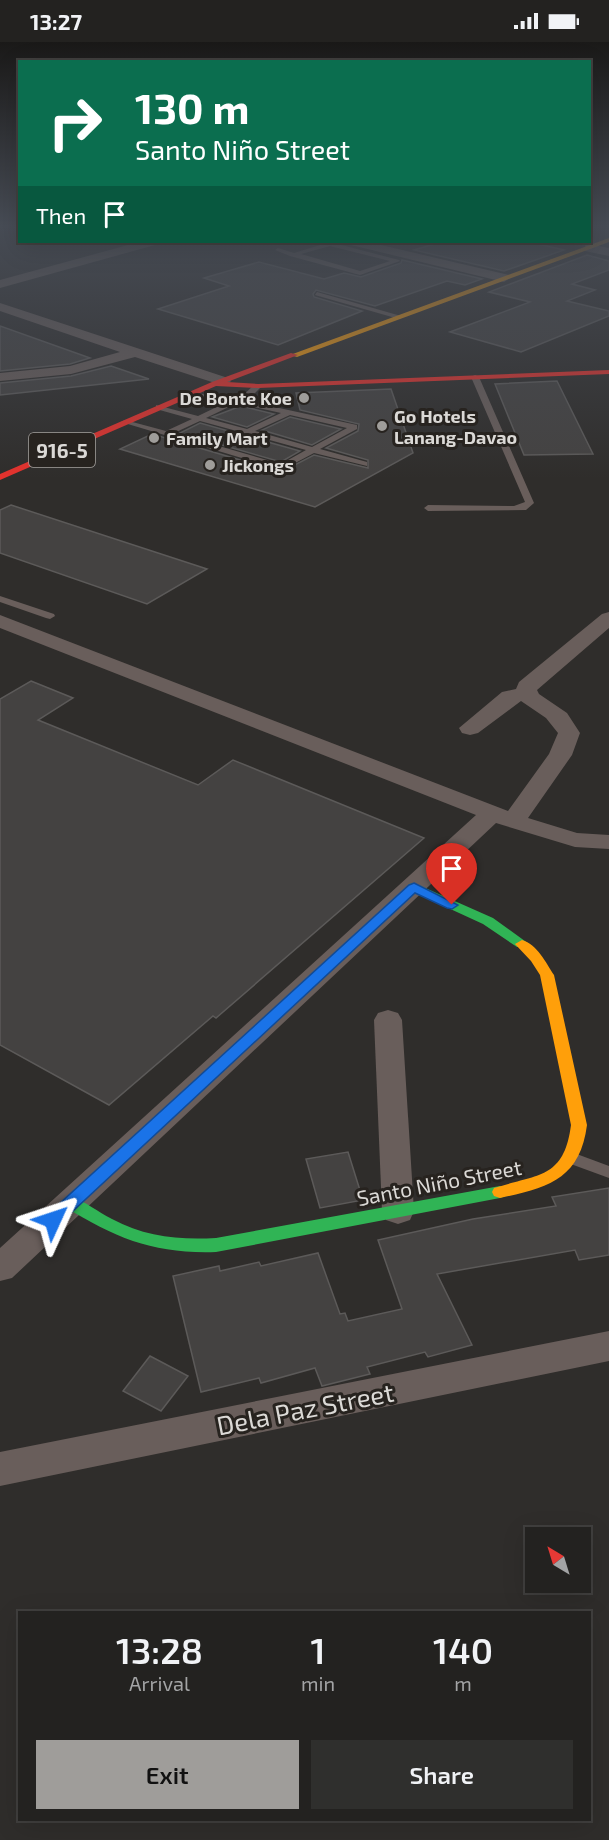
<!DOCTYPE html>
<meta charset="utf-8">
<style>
body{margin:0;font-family:"Exo 2",sans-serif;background:#2f2f2d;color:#f1f3f6;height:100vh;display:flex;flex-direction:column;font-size:22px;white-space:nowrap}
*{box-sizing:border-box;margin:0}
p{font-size:20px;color:#a3a4a5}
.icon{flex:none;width:33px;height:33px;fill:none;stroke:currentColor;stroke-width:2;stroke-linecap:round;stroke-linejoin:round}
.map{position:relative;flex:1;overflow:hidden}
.drawer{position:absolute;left:18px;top:1569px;width:573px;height:210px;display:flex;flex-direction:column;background:#232220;border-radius:0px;box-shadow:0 6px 24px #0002,0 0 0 2px #403f3e}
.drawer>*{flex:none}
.top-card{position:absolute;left:18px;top:18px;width:573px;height:183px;border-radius:0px;box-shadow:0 6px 24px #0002,0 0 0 2px #403f3e;background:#0b6e4f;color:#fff;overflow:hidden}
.needle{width:39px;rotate:322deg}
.tools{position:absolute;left:525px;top:1485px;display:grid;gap:12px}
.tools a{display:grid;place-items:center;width:66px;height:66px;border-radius:0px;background:#232220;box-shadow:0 6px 24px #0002,0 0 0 2px #403f3e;font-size:30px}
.pin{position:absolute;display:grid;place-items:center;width:51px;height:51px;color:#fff;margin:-62px -26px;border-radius:50% 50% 50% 0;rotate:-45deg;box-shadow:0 0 6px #0007}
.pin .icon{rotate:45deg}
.me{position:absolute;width:66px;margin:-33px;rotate:48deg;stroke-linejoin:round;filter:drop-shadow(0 0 4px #0008)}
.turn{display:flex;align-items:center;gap:21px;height:126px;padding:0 18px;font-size:27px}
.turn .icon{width:78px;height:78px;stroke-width:2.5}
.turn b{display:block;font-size:42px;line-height:51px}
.then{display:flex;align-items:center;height:57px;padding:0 18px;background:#0003;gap:12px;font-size:22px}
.eta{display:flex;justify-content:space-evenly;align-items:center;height:102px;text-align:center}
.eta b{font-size:36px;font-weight:600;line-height:42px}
.button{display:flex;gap:12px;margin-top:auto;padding:12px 18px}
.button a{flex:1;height:69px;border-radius:0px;background:#9f9d9a;color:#111;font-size:24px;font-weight:600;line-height:69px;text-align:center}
.button a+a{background:#2f2f2d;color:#f1f3f6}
.status{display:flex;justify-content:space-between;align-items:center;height:42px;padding:0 30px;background:#232220;direction:ltr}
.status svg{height:16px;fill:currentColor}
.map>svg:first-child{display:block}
.building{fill:#444241;stroke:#5c5a59;stroke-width:1.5}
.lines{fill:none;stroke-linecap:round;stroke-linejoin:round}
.lane{fill:#695e5b;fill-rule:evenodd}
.street{fill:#695e5b;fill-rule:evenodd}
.fast{fill:#30b455;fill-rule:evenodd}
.slow{fill:#ff9f0a;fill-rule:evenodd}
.jam{fill:#e5322d;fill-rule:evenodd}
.route{fill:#1a73e8;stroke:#114b97;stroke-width:1.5}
.poi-dot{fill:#9f9d9a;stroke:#27231f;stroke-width:2}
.labels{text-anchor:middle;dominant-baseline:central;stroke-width:6;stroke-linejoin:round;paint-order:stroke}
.far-poi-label{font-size:18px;font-weight:bold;fill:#dbd9d6;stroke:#27231f;text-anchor:start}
.shield{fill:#27231f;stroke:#a5a29f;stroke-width:1.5}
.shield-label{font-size:20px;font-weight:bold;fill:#dbd9d6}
.street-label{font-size:21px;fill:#dbd9d6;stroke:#27231f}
.near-street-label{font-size:26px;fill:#dbd9d6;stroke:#27231f}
</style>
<div class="status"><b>13:27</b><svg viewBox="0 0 49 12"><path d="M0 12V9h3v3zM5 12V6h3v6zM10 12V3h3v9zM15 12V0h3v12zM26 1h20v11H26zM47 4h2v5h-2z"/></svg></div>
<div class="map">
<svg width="609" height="1798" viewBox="0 0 609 1798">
<rect width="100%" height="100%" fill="#2f2d2b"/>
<g class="building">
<polygon points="441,200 529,200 564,208 504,229 414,208"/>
<polygon points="587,213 609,219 609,228 572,242 595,248 567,259 609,269 609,274 521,310 450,290 530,260 489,250"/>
<polygon points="402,218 482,237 465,243 447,239 375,264 316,248 313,252 314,255 362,269 278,303 158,267 229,244 204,236 259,220 324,237 344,231 361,235 401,221"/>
<polygon points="0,284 90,316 70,322 0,329"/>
<polygon points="111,324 149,337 0,353 0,341 71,334"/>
<polygon points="557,339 593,412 524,413 495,342"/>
<polygon points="391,347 413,411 315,465 120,407 152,392 281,430 314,413 368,426 368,418 326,406 358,389 359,382 300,368 296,351"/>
<polygon points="241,364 274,372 247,385 212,375"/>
<polygon points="290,375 341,387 312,403 262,388"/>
<polygon points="200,381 300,409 281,420 180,391"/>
<polygon points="11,463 207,527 147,562 0,511 0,468"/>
<polygon points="31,639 73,656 38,678 198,743 233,718 424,796 216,976 213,974 109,1063 0,1003 0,657"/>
<polygon points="348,1110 363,1158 320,1166 306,1117"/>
<polygon points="609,1146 609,1213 579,1218 575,1208 437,1232 472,1303 428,1315 425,1310 367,1325 370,1332 322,1344 315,1326 261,1341 259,1336 201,1350 173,1234 219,1224 220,1229 259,1220 261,1224 318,1211 340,1272 345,1271 348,1279 402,1267 378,1198 473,1177 556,1164 552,1155"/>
<polygon points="150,1314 188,1334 161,1369 123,1349"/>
</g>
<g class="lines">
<g class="lane">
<path d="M330 200 399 218 400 219 360 233 290 214 275 208 278 206 294 211ZM330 204 390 219 360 229 301 212Z"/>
<polygon points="317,250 401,274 402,275 399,277 315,253"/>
<polygon points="475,333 479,335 534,461 526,468 428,469 424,466 428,463 514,464 525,460 471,335"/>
<path d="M255 342 262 344 247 359 357 383V387L320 407 367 420V424L314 411 282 428 121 380 125 378 166 389 192 377 156 367V363L198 374 227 360 188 354V350L239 357ZM241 362 281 371 247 387 206 376 233 363ZM290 373 347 386 312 405 255 389ZM200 379 306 408 281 422 174 391Z"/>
<polygon points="0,554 54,572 55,574 50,577 46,576 0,560"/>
<polygon points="574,1111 609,1124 609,1136 568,1121 566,1117 568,1113"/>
</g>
<g class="street">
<polygon points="139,200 157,200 155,203 0,246 0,238"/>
<polygon points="349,200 368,200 509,233 510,236 504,240 351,203"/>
<polygon points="589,202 609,206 609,214 585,209 585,203"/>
<polygon points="0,261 228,336 231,339 228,342 218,342 135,315 71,332 0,339 0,331 70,324 120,310 0,269"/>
<polygon points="609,570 609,586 537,648 539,652 567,671 580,691 572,713 528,776 577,791 609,793 609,807 575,805 496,781 12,1236 0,1239 0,1206 476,773 0,586 0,573 508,769 549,712 558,691 546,676 521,659 478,691 470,693 462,691 459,686 502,650 516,647 519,640 602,572"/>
<polygon points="388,968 398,971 402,978 414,1169 410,1178 398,1182 386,1178 382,1169 374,978 378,971"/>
<polygon points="609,1289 609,1319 0,1444 0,1410"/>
</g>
<g class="fast">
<polygon points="414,841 493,876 529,902 527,905 517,905 483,882 409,848 408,845 409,842"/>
<path d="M500 1144 506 1146 508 1150 506 1154 500 1156 216 1210C155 1212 117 1197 65 1165L63 1161 65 1157 71 1155C85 1159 98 1170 112 1177 145 1195 179 1198 216 1196Z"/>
</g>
<g class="slow">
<polygon points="609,196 609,200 297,315 290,313"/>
<path d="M522 898C537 902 546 921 554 933L587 1083C580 1137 548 1146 500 1156L494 1154 492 1150 494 1146C538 1132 564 1137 571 1083L540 933 531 919 515 902Z"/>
</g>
<polygon class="jam" points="291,311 298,313 227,340 258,342 609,328 609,332 258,346 216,344 0,438 0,432 212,340"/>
</g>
<linearGradient id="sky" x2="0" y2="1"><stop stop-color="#1a1918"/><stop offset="0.42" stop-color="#474c55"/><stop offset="1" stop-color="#474c55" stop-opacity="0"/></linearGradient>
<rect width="609" height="437" fill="url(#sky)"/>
<polygon class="route" points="414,841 458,863 452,867 447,866 415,851 59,1182 53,1184 47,1182 45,1178 47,1173 409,843"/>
<g class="poi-dot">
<circle cx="304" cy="356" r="6"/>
<circle cx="382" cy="384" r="6"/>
<circle cx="154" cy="396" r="6"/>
<circle cx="210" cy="423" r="6"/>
</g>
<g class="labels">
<g class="far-poi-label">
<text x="292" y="356" text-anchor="end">De Bonte Koe</text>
<text x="394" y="374">Go Hotels<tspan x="394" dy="21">Lanang-Davao</tspan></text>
<text x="166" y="396">Family Mart</text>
<text x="222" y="423">Jickongs</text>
</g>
<rect class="shield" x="29" y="391" width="66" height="34" rx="4.5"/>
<g class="shield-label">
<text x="62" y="408">916-5</text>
</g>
<g class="street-label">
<text transform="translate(439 1140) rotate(-11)">Santo Niño Street</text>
</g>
<g class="near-street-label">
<text transform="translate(305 1366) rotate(-11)">Dela Paz Street</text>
</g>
</g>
</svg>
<div class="tools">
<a><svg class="needle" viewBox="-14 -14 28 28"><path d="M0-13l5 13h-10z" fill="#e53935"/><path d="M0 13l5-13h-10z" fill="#a3a4a5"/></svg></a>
</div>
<div class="pin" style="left:452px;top:863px;background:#d93025"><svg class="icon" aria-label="arrive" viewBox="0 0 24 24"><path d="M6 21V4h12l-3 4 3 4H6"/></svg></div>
<svg class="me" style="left:53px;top:1178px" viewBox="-20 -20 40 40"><path d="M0-17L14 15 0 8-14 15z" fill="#1a73e8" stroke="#fff" stroke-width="4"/></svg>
<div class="top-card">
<div class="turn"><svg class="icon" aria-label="right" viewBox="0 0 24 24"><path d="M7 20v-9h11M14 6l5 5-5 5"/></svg><div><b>130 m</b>Santo Niño Street</div></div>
<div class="then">Then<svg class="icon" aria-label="arrive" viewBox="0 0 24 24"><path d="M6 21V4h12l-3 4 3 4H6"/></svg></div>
</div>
<section class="drawer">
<div class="eta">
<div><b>13:28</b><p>Arrival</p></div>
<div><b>1</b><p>min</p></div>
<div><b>140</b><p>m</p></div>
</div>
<div class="button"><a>Exit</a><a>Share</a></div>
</section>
</div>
